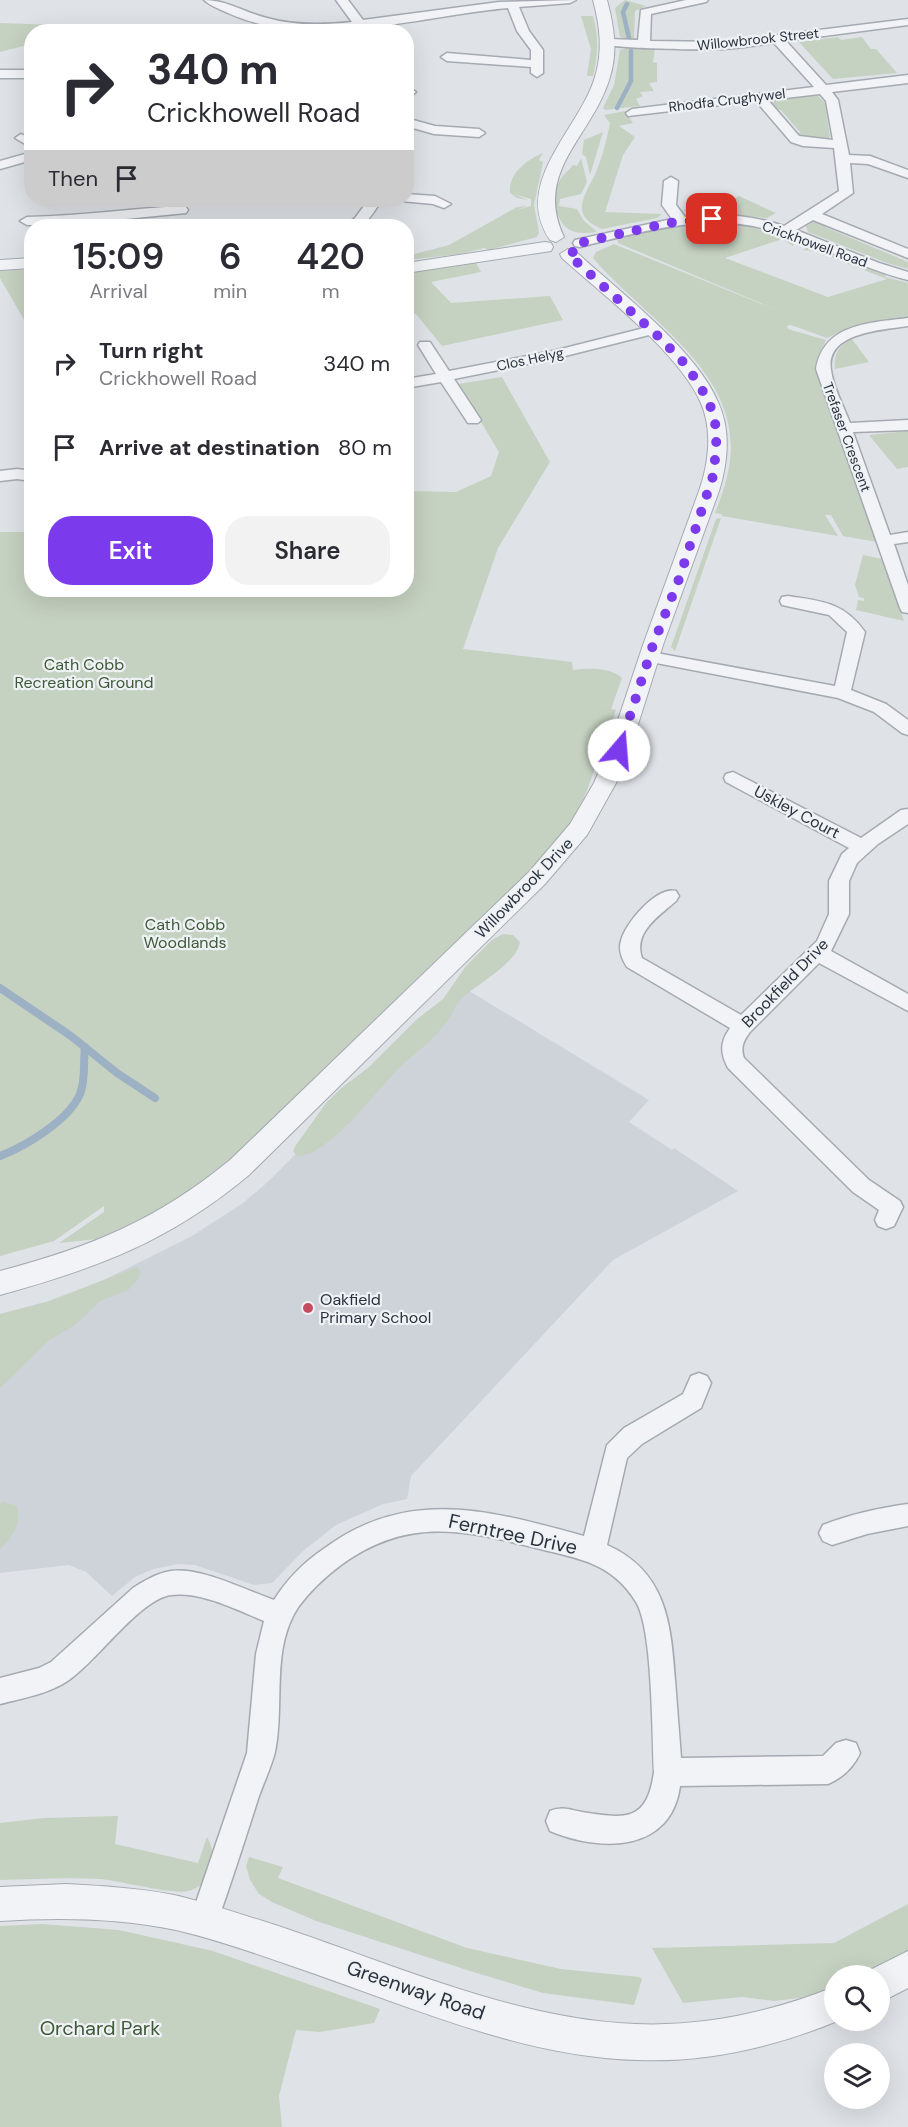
<!DOCTYPE html>
<style>
body{margin:0;font-family:"DM Sans",sans-serif;background:#f2f2f3;color:#2b2b33;height:100vh;display:flex;flex-direction:column;font-size:22px;white-space:nowrap}
*{box-sizing:border-box;margin:0}
p{font-size:20px;color:#7c7c81}
.icon{flex:none;width:33px;height:33px;fill:none;stroke:currentColor;stroke-width:2;stroke-linecap:round;stroke-linejoin:round}
.map{position:relative;flex:1;overflow:hidden}
.sheet{position:absolute;left:24px;top:219px;width:390px;height:378px;display:flex;flex-direction:column;background:#fff;border-radius:24px;box-shadow:0 6px 24px #0002}
.sheet>*{flex:none}
.top-card{position:absolute;left:24px;top:24px;width:390px;height:183px;border-radius:24px;box-shadow:0 6px 24px #0002;background:#fff;color:#2b2b33;overflow:hidden}
.tools{position:absolute;left:824px;top:1965px;display:grid;gap:12px}
.tools a{display:grid;place-items:center;width:66px;height:66px;border-radius:50%;background:#fff;box-shadow:0 6px 24px #0002;font-size:30px}
.pin{position:absolute;display:grid;place-items:center;width:51px;height:51px;color:#fff;margin:-26px;border-radius:12px;box-shadow:0 3px 9px #0006}
.me{position:absolute;width:66px;margin:-33px;rotate:18deg;stroke-linejoin:round;filter:drop-shadow(0 0 4px #0008)}
.turn{display:flex;align-items:center;gap:21px;height:126px;padding:0 24px;font-size:27px}
.turn .icon{width:78px;height:78px;stroke-width:2.5}
.turn b{display:block;font-size:42px;line-height:51px}
.then{display:flex;align-items:center;height:57px;padding:0 24px;background:#0003;gap:12px;font-size:22px}
.eta{display:flex;justify-content:space-evenly;align-items:center;height:102px;text-align:center}
.eta b{font-size:36px;font-weight:600;line-height:42px}
.action{display:flex;gap:12px;margin-top:auto;padding:12px 24px}
.action a{flex:1;height:69px;border-radius:24px;background:#7c3aed;color:#fff;font-size:24px;font-weight:600;line-height:69px;text-align:center}
.action a+a{background:#f2f2f3;color:#2b2b33}
ul{padding:0;list-style:none}
li{display:flex;align-items:center;gap:18px;height:84px;padding:0 24px}
li div{flex:1}
li b{display:block;font-size:22px}
li em{font-style:normal}
.map>svg:first-child{display:block}
.built{fill:#ced2d9}
.green{fill:#c5d1c1}
.lines{fill:none;stroke-linecap:round;stroke-linejoin:round}
.stream-far1{stroke:#9db1c5;stroke-width:4.5}
.stream{stroke:#9db1c5;stroke-width:8}
.minor-casing{stroke:#a5aab2;stroke-width:3}
.tertiary-casing{stroke:#a5aab2;stroke-width:2}
.minor{fill:#f2f3f6;fill-rule:evenodd}
.tertiary{fill:#f2f3f6;fill-rule:evenodd}
.route{stroke:#7c3aed;stroke-width:10;stroke-dasharray:0 18}
.poi-dot{fill:#c54c60;stroke:#eff2f5;stroke-width:2}
.labels{text-anchor:middle;dominant-baseline:central;stroke-width:4.5;stroke-linejoin:round;paint-order:stroke}
.far-street-label{font-size:14px;fill:#29313e;stroke:#eff2f5}
.park-label{font-size:16px;fill:#3e5937;stroke:#eff2f5}
.street-label{font-size:16px;fill:#29313e;stroke:#eff2f5}
.poi-label{font-size:16px;fill:#29313e;stroke:#eff2f5;text-anchor:start}
.near-street-label{font-size:20px;fill:#29313e;stroke:#eff2f5}
.near-park-label{font-size:20px;fill:#3e5937;stroke:#eff2f5}
</style>
<div class="map">
<svg width="908" height="2127" viewBox="0 0 908 2127">
<rect width="100%" height="100%" fill="#dfe3e8"/>
<polygon class="built" points="461,986 649,1100 629,1122 672,1150 674,1148 738,1191 613,1260 411,1476 407,1499 383,1504 336,1525 303,1551 272,1583 254,1585 195,1565 178,1564 154,1569 135,1577 112,1596 86,1572 69,1565 0,1573 0,1332 192,1236 243,1203 270,1180"/>
<g class="green">
<polygon points="625,0 646,6 635,11 634,39 632,40 620,37 615,8"/>
<path d="M581 16H593C599 36 598 56 593 76H587L591 49Z"/>
<polygon points="0,23 85,26 98,27 79,31 32,32 31,44 0,52"/>
<polygon points="838,37 841,40 862,37 871,49 876,49 897,73 833,79 799,42"/>
<polygon points="627,48 655,48 653,62 657,63 657,82 649,83 654,91 640,92 643,96 636,99 640,106 605,110 603,108 614,85 620,50"/>
<path d="M816 94 825 103 830 137C822 143 805 141 797 135L800 132 781 110 774 109 768 101 771 99Z"/>
<path d="M625 111 633 123 619 126 635 137 623 155 605 212 662 214 657 218 602 229C566 214 588 192 597 170 603 155 607 138 610 123L604 115Z"/>
<polygon points="603,132 590,175 586,157 582,154 584,140"/>
<path d="M543 153 539 160 543 162 534 205 539 233 537 237 489 250 484 248 460 254 407 260V256L449 245 517 207 528 206 513 211 531 206V199L513 194 528 200 517 198 510 193C508 173 527 160 543 153Z"/>
<path d="M581 158 587 182 581 194 560 199 559 206 577 209 584 221 595 230 596 232C588 233 580 234 572 231 555 224 551 194 560 180 563 175 569 170 573 165L577 166Z"/>
<polygon points="739,196 776,213 767,218 723,213 693,214 683,210 727,210 728,203"/>
<polygon points="813,221 828,225 825,227 908,262 908,269 887,263 808,232 806,226"/>
<path d="M704 223 745 225 795 240 793 246 782 239 725 258 828 297 887 279 815 251 802 250 812 246 886 275 885 277 908 283V318L848 328 827 338 791 325 787 326 788 329 826 340 818 358 819 375 877 542 843 536 831 515H825L838 536 722 516V514L715 513C722 495 728 478 730 460 741 371 643 317 593 258L596 252 614 244 784 313 618 243 617 240 657 229Z"/>
<polygon points="475,261 481,272 431,282 451,303 550,296 563,320 442,346 416,314 407,314 407,272"/>
<polygon points="31,269 32,269 31,332 0,278 0,271"/>
<path d="M852 339 869 362 835 369C833 354 839 346 852 339Z"/>
<path d="M502 377 550 462 498 548 463 649 572 662 573 670C589 668 610 667 622 678L611 709 616 710 586 793 576 816 545 857 241 1152 178 1201 107 1238 59 1243 104 1212V1206L54 1241 0 1256V532H31L32 590H406L407 491 456 492 491 476 499 452 458 384Z"/>
<polygon points="908,431 908,467 897,469 869,435"/>
<polygon points="721,518 675,651 671,647 716,519"/>
<polygon points="863,555 882,559 904,621 856,610 858,600 864,601 864,598 859,597 855,585"/>
<path d="M503 934 513 935 520 942C517 963 479 983 462 998 454 1006 452 1016 445 1024 434 1040 416 1052 402 1065 379 1087 329 1157 297 1156L293 1151 296 1145 326 1103 340 1089 369 1067 416 1020 443 999 466 966 492 940Z"/>
<polygon points="137,1267 141,1272 138,1279 128,1290 100,1301 76,1324 48,1341 0,1388 0,1314 49,1301"/>
<path d="M4 1502 17 1506C21 1525 13 1536 0 1549V1504Z"/>
<path d="M118 1816 115 1844 198 1863 207 1837C219 1858 214 1885 188 1891 174 1895 120 1881 101 1879 68 1877 34 1879 0 1880V1823L44 1818Z"/>
<polygon points="249,1857 283,1867 278,1878 467,1948 561,1969 639,1977 642,1979 634,2005 543,1993 473,1972 316,1921 272,1902 259,1894 250,1880 246,1866"/>
<polygon points="908,1904 908,1955 862,1975 834,1976 834,1987 808,1997 774,2001 742,1997 683,2003 652,1948 834,1943"/>
<polygon points="42,1924 119,1930 213,1951 380,2009 374,2023 319,2032 296,2030 279,2096 282,2127 0,2127 0,1926"/>
</g>
<g class="lines">
<g class="stream-far1">
<polyline points="627,4 623,12 629,38"/>
<polyline points="617,108 631,81 631,51"/>
</g>
<g class="stream">
<polyline points="0,988 71,1036 117,1073 155,1098"/>
<path d="M0 1156C26 1146 69 1120 80 1094 86 1080 83 1062 85 1047"/>
</g>
<defs>
<g id="minor">
<path d="M204 0C227 0 246 13 267 18 295 26 324 25 352 22L336 0H348L363 20 499 2 576 0 570 3 519 7 529 31 543 50V73L537 77 531 73V67L447 61 441 57 447 53 531 60V50L517 31 508 8C419 16 311 51 228 13 220 9 210 6 204 0Z"/>
<path d="M686 0H708L706 2 651 14 650 41 722 42 908 19V25L786 41 826 85 908 75V83L832 92 838 100 849 155 870 156 908 170V178L868 164 850 163 853 193 822 214 908 249V258L813 220 796 230 879 263 908 272V280C860 268 817 244 770 230 707 212 641 232 580 247L575 246 573 243 575 240 672 219 662 205 664 181 671 177 678 181 676 205 685 217C718 213 752 215 784 226L839 191 834 148 803 146 791 142 756 101 628 116 626 113 632 109 814 87 774 43C757 45 740 48 723 49 707 50 609 49 602 43L608 39 638 40 641 10ZM820 94 826 101 833 140 799 136 768 100Z"/>
<rect x="0" y="70" width="32" height="8"/>
<polygon points="410,88 416,92 406,100 406,89"/>
<polygon points="406,118 435,126 479,129 485,133 479,137 434,134 406,126"/>
<polygon points="21,134 32,139 32,148 15,138"/>
<polygon points="32,152 32,160 0,169 0,161"/>
<polygon points="406,194 435,196 451,204 444,208 433,204 401,201 406,200"/>
<path d="M363 200H375L378 206C366 223 366 226 345 226L355 218 364 206Z"/>
<path d="M181 206 186 207 188 210 186 213 75 224 27 225 20 221 27 217C79 216 129 209 181 206Z"/>
<path d="M908 318V326C883 330 825 332 831 370 833 387 844 407 850 423L908 420V430L853 432 890 535 908 532V542L894 544 908 585V613L902 612 900 608 816 369C824 323 870 323 908 318Z"/>
<polygon points="652,326 657,327 659,330 657,333 553,359 454,379 481,420 478,423 468,423 441,382 406,388 406,379 436,374 418,345 420,342 430,342 449,371 553,351"/>
<polygon points="17,469 32,471 32,481 17,479 0,481 0,471"/>
<path d="M788 596C821 601 844 602 865 632L851 690 886 704 908 720V735L902 733 874 712 838 698 651 662 645 661 642 657 645 653 651 652 835 686 847 632 829 615 782 605 780 601 782 597Z"/>
<path d="M733 772 861 838 901 810 908 809V824L878 844 857 863 849 881V914L831 951 908 994V1011L819 963 750 1032C744 1040 740 1047 744 1058L869 1180 900 1201 903 1207 894 1226 886 1229 878 1226 875 1220 879 1210 853 1192 728 1068C720 1053 720 1042 730 1028L627 967C622 959 618 950 621 941 625 923 657 886 676 891L679 896 676 901C659 916 633 932 642 958L741 1015 817 941 829 914V881L842 854 849 848 726 782 724 778 726 774Z"/>
<path d="M699 1373 707 1376 711 1383 701 1408 642 1444 627 1458 607 1545C666 1571 671 1623 675 1680 677 1706 679 1732 681 1758L823 1756 836 1743 846 1740 856 1743 860 1753C854 1767 842 1778 828 1784L680 1786C671 1853 600 1852 550 1831L546 1821 550 1811C562 1806 570 1810 582 1812 626 1819 647 1822 654 1772 652 1734 653 1630 636 1602 612 1563 580 1559 540 1549 465 1530 408 1516 341 1565 325 1577 311 1590 299 1606 270 1648 285 1705 275 1752 271 1768 263 1784 258 1799 245 1840 232 1880 218 1920L214 1930 204 1934 194 1930 190 1920 247 1753 256 1654 264 1621C237 1610 201 1591 171 1595 140 1599 97 1661 69 1680 49 1694 23 1698 0 1704V1678L39 1668 51 1662 133 1588C144 1581 157 1573 171 1571 201 1567 245 1590 274 1600 288 1578 304 1562 325 1548 409 1486 492 1511 584 1536L607 1445 624 1428 683 1394 691 1376Z"/>
<path d="M908 1504V1526L867 1534 832 1545 823 1541 819 1533 823 1525C851 1514 879 1508 908 1504Z"/>
</g>
<g id="tertiary">
<path d="M593 0H607C614 26 618 51 610 77 592 138 533 170 564 237L556 242 550 240C511 183 579 130 595 77 603 51 600 26 593 0Z"/>
<polygon points="545,242 551,243 553,247 551,251 406,273 406,263"/>
<path d="M568 249 574 250C617 290 696 349 718 402 731 430 728 462 719 491L663 645 630 750 616 783 587 835 545 884 249 1175C170 1241 98 1268 0 1295V1271C91 1247 157 1220 230 1160L529 872 570 824 594 783 608 750 643 645 699 491C709 463 713 429 700 401 677 351 603 295 562 258L560 254Z"/>
<polygon points="32,258 32,268 0,270 0,260"/>
<path d="M66 1884C103 1886 139 1888 174 1895 205 1902 236 1913 266 1922 384 1960 510 2019 635 2024 704 2027 771 2012 834 1987V2020H840C775 2047 707 2063 637 2060 519 2057 399 2002 289 1965 252 1952 214 1939 176 1930 119 1918 58 1917 0 1921V1887Z"/>
<polygon points="908,1951 908,1988 879,2003 879,1976 865,1976 866,1972"/>
</g>
</defs>
<use href="#minor" class="minor-casing"/>
<use href="#tertiary" class="tertiary-casing"/>
<use href="#minor" class="minor"/>
<use href="#tertiary" class="tertiary"/>
</g>
<g class="lines">
<polyline class="route" points="619,750 653,645 679,579 714,473 717,431 709,401 687,366 659,337 568,254 580,249 580,243 668,223 712,219"/>
</g>
<circle class="poi-dot" cx="308" cy="1308" r="6"/>
<g class="labels">
<g class="far-street-label">
<text transform="translate(758 39) rotate(-6)">Willowbrook Street</text>
<text transform="translate(727 100) rotate(-7)">Rhodfa Crughywel</text>
<text transform="translate(815 244) rotate(20)">Crickhowell Road</text>
<text transform="translate(530 359) rotate(-12)">Clos Helyg</text>
<text transform="translate(847 437) rotate(70)">Trefaser Crescent</text>
</g>
<g class="park-label">
<text x="84" y="664">Cath Cobb<tspan x="84" dy="18">Recreation Ground</tspan></text>
<text x="185" y="924">Cath Cobb<tspan x="185" dy="18">Woodlands</tspan></text>
</g>
<g class="street-label">
<text transform="translate(797 812) rotate(28)">Uskley Court</text>
<text transform="translate(524 888) rotate(-46)">Willowbrook Drive</text>
<text transform="translate(785 983) rotate(-46)">Brookfield Drive</text>
</g>
<g class="poi-label">
<text x="320" y="1299">Oakfield<tspan x="320" dy="18">Primary School</tspan></text>
</g>
<g class="near-street-label">
<text transform="translate(513 1534) rotate(12)">Ferntree Drive</text>
<text transform="translate(416 1990) rotate(19)">Greenway Road</text>
</g>
<g class="near-park-label">
<text x="100" y="2028">Orchard Park</text>
</g>
</g>
</svg>
<div class="tools">
<a><svg class="icon" aria-label="search" viewBox="0 0 24 24"><circle cx="10" cy="10" r="6"/><path d="M15 15l6 6"/></svg></a>
<a><svg class="icon" aria-label="layers" viewBox="0 0 24 24"><path d="M12 4l9 5-9 5-9-5zM3 14l9 5 9-5"/></svg></a>
</div>
<div class="pin" style="left:712px;top:219px;background:#d93025"><svg class="icon" aria-label="arrive" viewBox="0 0 24 24"><path d="M6 21V4h12l-3 4 3 4H6"/></svg></div>
<svg class="me" style="left:619px;top:750px" viewBox="-20 -20 40 40"><circle r="19" fill="#fff"/><path d="M0-13L10 11 0 6-10 11z" fill="#7c3aed"/></svg>
<div class="top-card">
<div class="turn"><svg class="icon" aria-label="right" viewBox="0 0 24 24"><path d="M7 20v-9h11M14 6l5 5-5 5"/></svg><div><b>340 m</b>Crickhowell Road</div></div>
<div class="then">Then<svg class="icon" aria-label="arrive" viewBox="0 0 24 24"><path d="M6 21V4h12l-3 4 3 4H6"/></svg></div>
</div>
<section class="sheet">
<div class="eta">
<div><b>15:09</b><p>Arrival</p></div>
<div><b>6</b><p>min</p></div>
<div><b>420</b><p>m</p></div>
</div>
<ul>
<li><svg class="icon" aria-label="right" viewBox="0 0 24 24"><path d="M7 20v-9h11M14 6l5 5-5 5"/></svg><div><b>Turn right</b><p>Crickhowell Road</p></div><em>340 m</em></li>
<li><svg class="icon" aria-label="arrive" viewBox="0 0 24 24"><path d="M6 21V4h12l-3 4 3 4H6"/></svg><div><b>Arrive at destination</b></div><em>80 m</em></li>
</ul>
<div class="action"><a>Exit</a><a>Share</a></div>
</section>
</div>
